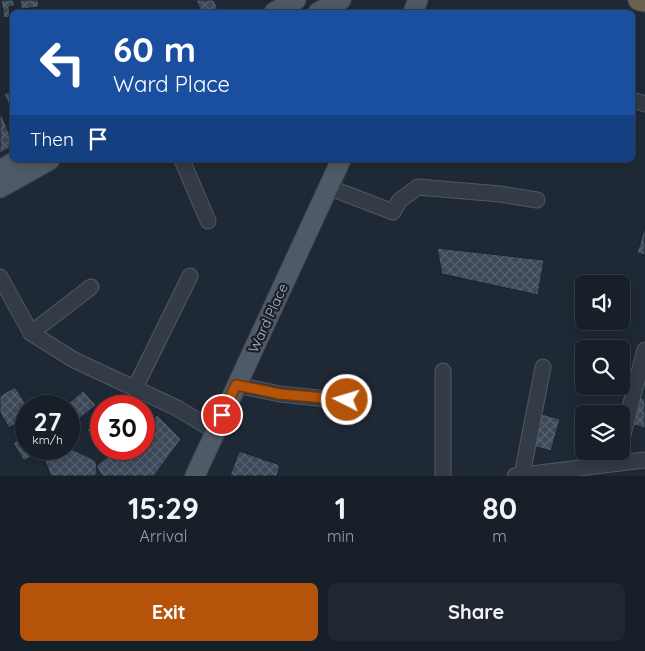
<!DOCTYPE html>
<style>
body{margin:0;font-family:Quicksand,sans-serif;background:#202730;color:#f1f3f6;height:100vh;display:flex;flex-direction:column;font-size:19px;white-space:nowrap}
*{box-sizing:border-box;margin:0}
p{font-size:16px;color:#9ea2a8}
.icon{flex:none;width:28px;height:28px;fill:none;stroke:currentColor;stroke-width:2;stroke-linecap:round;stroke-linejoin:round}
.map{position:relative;height:476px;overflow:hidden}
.side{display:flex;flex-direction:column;background:#171f28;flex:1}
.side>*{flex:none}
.banner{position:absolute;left:10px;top:10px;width:625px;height:152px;border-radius:8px;box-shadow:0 2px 12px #0003,0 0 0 1px #363d45;background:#1a4fa0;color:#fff;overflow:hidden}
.buttons{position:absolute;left:575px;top:275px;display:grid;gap:10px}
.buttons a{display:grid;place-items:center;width:55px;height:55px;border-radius:8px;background:#171f28;box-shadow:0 2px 12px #0003,0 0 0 1px #363d45;font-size:25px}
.speed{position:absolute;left:15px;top:395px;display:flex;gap:10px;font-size:25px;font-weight:700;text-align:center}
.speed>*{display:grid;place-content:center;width:65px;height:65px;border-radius:50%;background:#171f28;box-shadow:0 2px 12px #0003,0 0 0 1px #363d45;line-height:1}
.speed small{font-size:12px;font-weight:400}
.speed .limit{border:8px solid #d22;background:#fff;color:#111}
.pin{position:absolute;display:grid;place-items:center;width:42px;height:42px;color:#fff;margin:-21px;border:2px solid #fff;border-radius:50%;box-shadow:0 1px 5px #0007}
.me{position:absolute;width:55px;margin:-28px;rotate:275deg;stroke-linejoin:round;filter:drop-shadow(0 0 4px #0008)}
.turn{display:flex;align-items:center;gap:18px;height:105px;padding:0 20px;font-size:22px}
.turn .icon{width:65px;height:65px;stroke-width:2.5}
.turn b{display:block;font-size:35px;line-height:42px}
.then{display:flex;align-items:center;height:48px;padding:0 20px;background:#0003;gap:10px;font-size:19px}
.eta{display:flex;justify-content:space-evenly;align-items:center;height:85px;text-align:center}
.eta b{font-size:30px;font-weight:800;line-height:35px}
.action{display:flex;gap:10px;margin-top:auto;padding:10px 20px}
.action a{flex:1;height:58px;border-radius:8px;background:#b45309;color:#fff;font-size:20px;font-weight:800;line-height:58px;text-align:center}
.action a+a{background:#202730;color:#f1f3f6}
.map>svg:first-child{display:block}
.building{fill:url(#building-cross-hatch);stroke:#1a222d}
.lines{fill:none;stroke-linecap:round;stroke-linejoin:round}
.minor-casing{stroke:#505865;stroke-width:17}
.major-casing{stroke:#3c4450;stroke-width:21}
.highway-casing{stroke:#3d4551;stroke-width:23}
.minor{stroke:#323b46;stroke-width:15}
.major{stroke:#505a67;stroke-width:19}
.highway{stroke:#6d614f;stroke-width:21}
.route-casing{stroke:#753606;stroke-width:12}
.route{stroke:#b45309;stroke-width:9}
.labels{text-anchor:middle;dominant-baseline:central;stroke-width:4.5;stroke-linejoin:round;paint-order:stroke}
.street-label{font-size:14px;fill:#acb5c4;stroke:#18202b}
</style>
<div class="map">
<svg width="645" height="476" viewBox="0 0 645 476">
<defs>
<pattern id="building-cross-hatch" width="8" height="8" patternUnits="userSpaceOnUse" patternTransform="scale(1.25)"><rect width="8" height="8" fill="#3d4959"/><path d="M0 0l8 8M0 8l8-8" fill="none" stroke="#56616f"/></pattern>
</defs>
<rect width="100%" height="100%" fill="#1f2936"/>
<g class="building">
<polygon points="1,0 13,0 15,6 9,7 10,17 4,18"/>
<polygon points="20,0 38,0 39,7 21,9"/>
<polygon points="196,0 214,0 219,12 201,12"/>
<polygon points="12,91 12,103 9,105 4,94"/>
<polygon points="0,111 12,140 12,147 0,153"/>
<polygon points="645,226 645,255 637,253"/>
<polygon points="437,248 544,260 538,295 442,274"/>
<polygon points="15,387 27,406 26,418 9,428 0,413 0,396"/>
<polygon points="83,391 96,405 72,425 69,421 69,406 65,406"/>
<polygon points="637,397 645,399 645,428 630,424"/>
<polygon points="538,413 560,419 551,451 529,445"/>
<polygon points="157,415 181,439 154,476 102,476 96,466 117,449 144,449 144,426"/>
<polygon points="101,417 101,445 87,430"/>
<polygon points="26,435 26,449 43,449 24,461 13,443"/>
<polygon points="72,449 96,461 97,474 93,476 51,476 45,461"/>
<polygon points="239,451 280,465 277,476 230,476"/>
</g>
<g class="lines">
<defs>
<g id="minor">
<polyline points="632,100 645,104"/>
<polyline points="182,160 208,221"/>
<polyline points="328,187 393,212 399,201 418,187 500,194 537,200"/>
<polyline points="0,277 31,333 74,360 177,408 215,431"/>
<polyline points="31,333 91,287"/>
<polyline points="443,371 443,476"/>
<polyline points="236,385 280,394 347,401"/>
<polyline points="135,388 190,276"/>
<polyline points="621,442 645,350"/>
<polyline points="522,475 543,367"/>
<polyline points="515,476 645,460"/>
</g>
<g id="major">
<polyline points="274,12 296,0"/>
<polyline points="318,12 341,0"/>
<polyline points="413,12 418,0"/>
<polyline points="0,170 17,160"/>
<polyline points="0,188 50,160"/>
<polyline points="195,476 341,160"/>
</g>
<polyline id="highway" points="639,0 645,1"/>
</defs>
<use href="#minor" class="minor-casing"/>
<use href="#major" class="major-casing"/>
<use href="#highway" class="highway-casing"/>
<use href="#minor" class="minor"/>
<use href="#major" class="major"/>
<use href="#highway" class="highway"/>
</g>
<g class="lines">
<defs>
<polyline id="route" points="222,415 236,385 280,394 347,400"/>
</defs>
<use href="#route" class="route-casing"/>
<use href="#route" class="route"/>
</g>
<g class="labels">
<g class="street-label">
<text transform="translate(268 318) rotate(-65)">Ward Place</text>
</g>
</g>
</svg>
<div class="buttons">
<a><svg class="icon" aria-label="sound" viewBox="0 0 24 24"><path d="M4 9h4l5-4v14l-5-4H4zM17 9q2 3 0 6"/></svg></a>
<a><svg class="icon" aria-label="search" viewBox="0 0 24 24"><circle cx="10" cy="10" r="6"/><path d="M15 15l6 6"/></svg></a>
<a><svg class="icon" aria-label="layers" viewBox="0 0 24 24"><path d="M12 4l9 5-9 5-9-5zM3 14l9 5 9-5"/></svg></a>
</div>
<div class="speed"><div>27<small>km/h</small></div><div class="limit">30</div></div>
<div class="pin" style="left:222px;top:415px;background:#d93025"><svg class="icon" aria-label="arrive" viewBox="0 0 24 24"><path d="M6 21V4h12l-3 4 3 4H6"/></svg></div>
<svg class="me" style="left:347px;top:400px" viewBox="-20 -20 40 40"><circle r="17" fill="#b45309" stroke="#fff" stroke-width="3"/><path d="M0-11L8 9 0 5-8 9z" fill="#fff"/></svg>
<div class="banner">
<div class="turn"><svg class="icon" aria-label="left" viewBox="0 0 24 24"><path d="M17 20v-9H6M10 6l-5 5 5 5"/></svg><div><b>60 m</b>Ward Place</div></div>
<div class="then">Then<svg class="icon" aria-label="arrive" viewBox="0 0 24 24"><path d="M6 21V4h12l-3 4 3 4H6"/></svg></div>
</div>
</div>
<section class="side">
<div class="eta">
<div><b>15:29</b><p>Arrival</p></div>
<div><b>1</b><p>min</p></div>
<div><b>80</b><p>m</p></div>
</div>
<div class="action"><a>Exit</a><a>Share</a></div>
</section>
